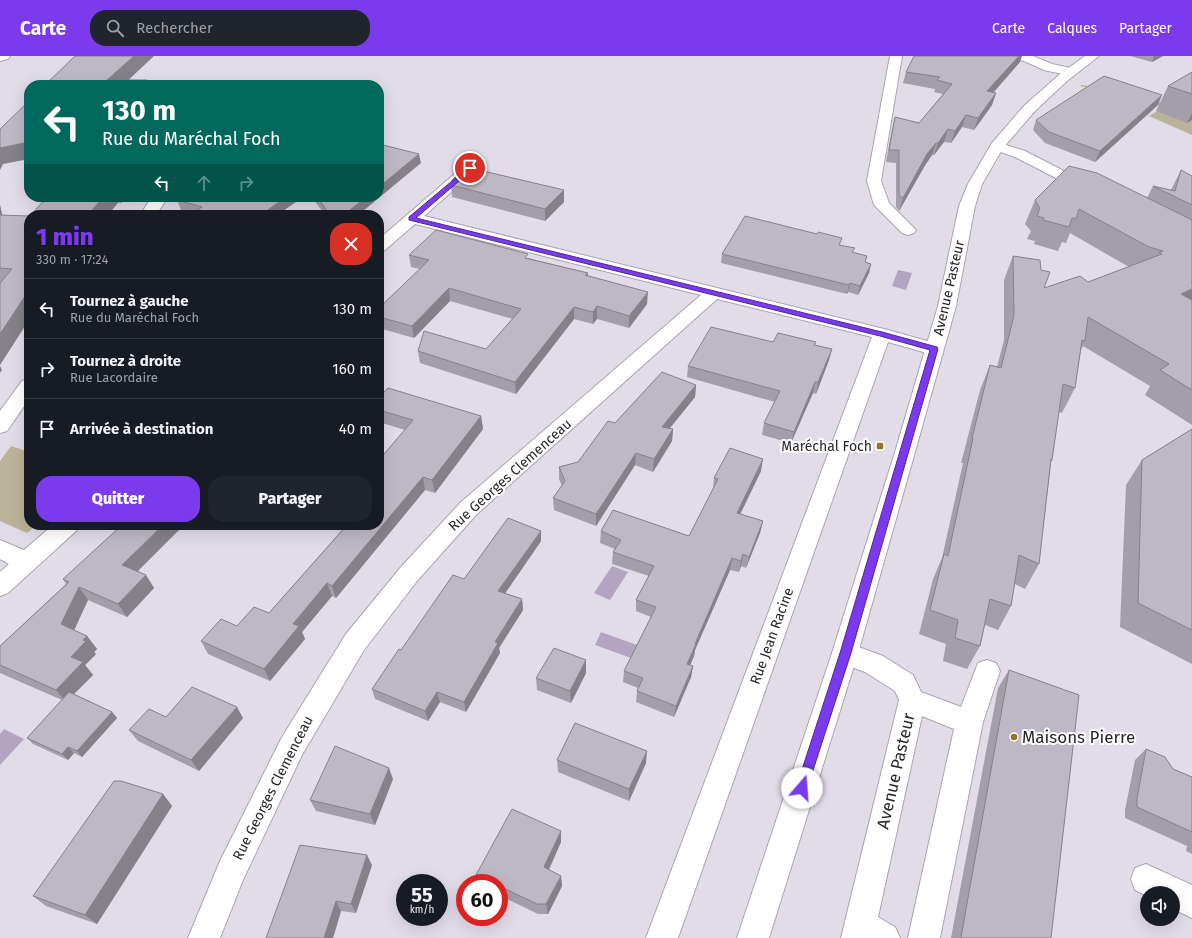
<!DOCTYPE html>
<html lang="fr">
<meta charset="utf-8">
<style>
body{margin:0;font-family:"Fira Sans",sans-serif;background:#20242c;color:#f1f3f6;height:100vh;display:flex;flex-direction:column;font-size:15px;white-space:nowrap}
*{box-sizing:border-box;margin:0}
p{font-size:13px;color:#9ea1a6}
.icon{flex:none;width:22px;height:22px;fill:none;stroke:currentColor;stroke-width:2;stroke-linecap:round;stroke-linejoin:round}
.map{position:relative;flex:1;overflow:hidden}
.drawer{position:absolute;left:24px;top:154px;width:360px;height:320px;display:flex;flex-direction:column;background:#171b24;border-radius:16px;box-shadow:0 4px 16px #0002}
.drawer>*{flex:none}
.banner{position:absolute;left:24px;top:24px;width:360px;height:122px;border-radius:16px;box-shadow:0 4px 16px #0002;background:#00695c;color:#fff;overflow:hidden}
.buttons{position:absolute;left:1140px;top:830px;display:grid;gap:8px}
.buttons a{display:grid;place-items:center;width:40px;height:40px;border-radius:50%;background:#171b24;box-shadow:0 4px 16px #0002;font-size:20px}
.speed{position:absolute;left:396px;top:818px;display:flex;gap:8px;font-size:20px;font-weight:700;text-align:center}
.speed>*{display:grid;place-content:center;width:52px;height:52px;border-radius:50%;background:#171b24;box-shadow:0 4px 16px #0002;line-height:1}
.speed small{font-size:10px;font-weight:400}
.speed .limit{border:6px solid #d22;background:#fff;color:#111}
.pin{position:absolute;display:grid;place-items:center;width:34px;height:34px;color:#fff;margin:-17px;border:2px solid #fff;border-radius:50%;box-shadow:0 1px 4px #0007}
.me{position:absolute;width:44px;margin:-22px;rotate:18deg;stroke-linejoin:round;filter:drop-shadow(0 0 3px #0008)}
.turn{display:flex;align-items:center;gap:14px;height:84px;padding:0 12px;font-size:18px}
.turn .icon{width:52px;height:52px;stroke-width:2.5}
.turn b{display:block;font-size:28px;line-height:34px}
.lanes{display:flex;align-items:center;height:38px;padding:0 12px;background:#0003;justify-content:center;gap:20px;direction:ltr}
.lanes .off{opacity:.35}
.round{display:grid;place-items:center;flex:none;width:42px;height:42px;border-radius:16px;background:#20242c}
.summary{display:flex;align-items:center;justify-content:space-between;height:68px;padding:0 12px}
h1{font-size:24px;font-weight:800;line-height:30px;color:#7c3aed}
.action{display:flex;gap:8px;margin-top:auto;padding:8px 12px}
.action a{flex:1;height:46px;border-radius:16px;background:#7c3aed;color:#fff;font-size:16px;font-weight:800;line-height:46px;text-align:center}
.action a+a{background:#20242c;color:#f1f3f6}
ul{padding:0;list-style:none}
li{display:flex;align-items:center;gap:12px;height:60px;padding:0 12px;border-top:1px solid #363941}
li div{flex:1}
li b{display:block;font-size:15px}
li em{font-style:normal}
header{display:flex;align-items:center;gap:24px;box-sizing:border-box;height:56px;padding:0 20px;background:#7c3aed;color:#fff}
header strong{font-size:19px}
nav{display:flex;gap:22px;margin-inline-start:auto;font-size:14px}
.search{width:280px;height:36px;background:#20242c;display:flex;align-items:center;gap:10px;box-sizing:border-box;padding:0 14px;border-radius:16px;color:#9ea1a6;font-size:15px}
.map>svg:first-child{display:block}
.green{fill:#bbb399}
.water{fill:#b3a5c2}
.lines{fill:none;stroke-linecap:round;stroke-linejoin:round}
.minor-casing{stroke:#a9a4af;stroke-width:2}
.major-casing{stroke:#a9a4af;stroke-width:2}
.minor{fill:#fff;fill-rule:evenodd}
.major{fill:#fff;fill-rule:evenodd}
.wall{fill:#a39ea9}
.shaded-wall{fill:#858189}
.building{fill:#beb8c4;stroke:#858189}
.route{fill:#7c3aed;stroke:#51269a}
.poi-dot{fill:#91781e;stroke:#fff;stroke-width:1.5}
.labels{text-anchor:middle;dominant-baseline:central;stroke-width:4;stroke-linejoin:round;paint-order:stroke}
.street-label{font-size:14px;fill:#29272b;stroke:#fff}
.poi-label{font-size:14px;fill:#29272b;stroke:#fff;text-anchor:end}
.near-poi-label{font-size:17px;fill:#29272b;stroke:#fff;text-anchor:start}
.near-street-label{font-size:17px;fill:#29272b;stroke:#fff}
</style>
<header>
<strong>Carte</strong>
<div class="search"><svg class="icon" aria-label="search" viewBox="0 0 24 24"><circle cx="10" cy="10" r="6"/><path d="M15 15l6 6"/></svg>Rechercher</div>
<nav><a>Carte</a><a>Calques</a><a>Partager</a></nav>
</header>
<div class="map">
<svg width="1192" height="882" viewBox="0 0 1192 882">
<rect width="100%" height="100%" fill="#e2dce9"/>
<g class="green">
<polygon points="1082,29 1133,38 1167,49 1192,42 1192,79 1149,60 1164,51 1126,39 1080,30"/>
<polygon points="11,390 29,396 29,469 37,469 27,477 0,465 0,405"/>
</g>
<g class="water">
<polygon points="898,214 912,217 906,234 892,230"/>
<polygon points="612,510 628,516 610,544 594,537"/>
<polygon points="601,576 637,589 631,602 595,589"/>
<polygon points="4,673 24,683 0,709 0,678"/>
</g>
<g class="lines">
<defs>
<g id="minor">
<polygon points="890,0 902,0 881,125 889,147 916,174 914,177 908,179 902,177 874,149 867,125"/>
<polygon points="1013,0 1033,0 1052,8 1075,13 1077,16 1075,19 1071,20 1044,14 1024,5 1015,3"/>
<polygon points="997,86 1025,95 1091,129 1093,132 1091,135 1086,136 1081,135 1015,101 992,93 990,90 992,87"/>
<polygon points="470,108 475,109 477,112 475,115 424,160 888,274 941,289 943,293 941,297 934,299 888,286 678,882 646,882 872,281 717,243 476,459 417,525 364,594 302,699 243,824 220,882 188,882 220,805 282,681 346,578 401,511 460,447 701,239 415,168 385,194 379,196 379,183 465,109"/>
<polygon points="152,141 168,141 156,159 140,159"/>
<polygon points="29,323 29,343 7,375 0,377 0,355 22,325"/>
<polygon points="53,469 79,469 76,475 8,537 0,540 0,516 9,508 0,503 0,484 24,494"/>
<polygon points="845,586 883,600 913,619 921,636 961,651 978,607 987,604 996,607 1000,615 983,666 940,882 908,882 954,673 922,660 878,861 895,871 900,882 841,882 899,644 895,635 865,616 836,605 832,597 836,589"/>
<polygon points="1146,808 1192,829 1192,862 1173,853 1173,837 1147,837 1147,840 1135,834 1131,823 1135,812"/>
</g>
<g id="major">
<polygon points="0,0 10,0 8,3 0,5"/>
<polygon points="1085,0 1099,0 1067,25 1035,55 1003,92 982,128 975,150 956,250 915,396 858,597 769,882 737,882 832,597 895,396 938,250 959,150 968,128 992,87 1025,49 1059,19"/>
</g>
</defs>
<use href="#minor" class="minor-casing"/>
<use href="#major" class="major-casing"/>
<use href="#minor" class="minor"/>
<use href="#major" class="major"/>
</g>
<g class="wall">
<polygon points="1130,0 1163,0 1152,6"/>
<polygon points="1020,6 993,37 996,37 992,49 974,74 962,71 951,87 944,86 934,99 932,99 924,111 899,155 896,151 896,107 886,106 892,73 895,61 919,67 943,38 934,36 935,33 903,27 906,16"/>
<polygon points="1192,16 1192,64 1187,67 1156,55 1168,30"/>
<polygon points="1158,49 1095,106 1045,87 1033,74 1036,64"/>
<polygon points="421,107 358,159 325,159 312,141 379,141"/>
<polygon points="1181,114 1192,120 1192,369 1145,339 1150,330 1083,290 1081,294 1075,332 1062,357 1059,356 1052,404 1051,407 1039,508 1025,533 1015,528 1011,550 998,574 985,569 980,590 967,613 943,605 946,588 919,578 933,523 942,502 963,407 961,407 980,334 990,309 997,311 1004,284 1004,224 1013,200 1041,214 1044,232 1088,226 1129,211 1070,177 1066,187 1062,186 1058,195 1034,188 1035,185 1027,183 1031,175 1025,168 1035,144 1147,142 1153,130 1171,134"/>
<polygon points="451,129 564,146 545,165 452,141"/>
<polygon points="47,141 126,141 121,147"/>
<polygon points="303,141 277,159 190,159 193,157 181,154 177,144"/>
<polygon points="0,149 2,159 29,160 0,309"/>
<polygon points="841,189 854,197 866,206 871,208 869,217 858,239 848,236 847,238 721,207 722,198"/>
<polygon points="409,199 528,202 588,217 588,220 647,248 629,272 597,263 593,268 574,263 516,338 420,307 418,295 486,293 513,263 450,245 414,282 379,272 379,252 420,213 411,211"/>
<polygon points="773,286 816,286 815,289 832,293 829,304 816,338 813,337 791,387 762,379 764,367 775,346 687,321 688,310"/>
<polygon points="696,329 695,341 670,372 673,373 672,385 653,416 635,409 596,470 554,454 553,442 562,430 559,423 559,411 578,406 615,367"/>
<polygon points="379,341 481,360 483,373 435,437 425,434 336,542 332,540 302,576 305,583 270,625 208,598 201,585 269,557 343,473 334,469 379,469 405,374 379,366"/>
<polygon points="1192,373 1192,608 1120,571 1126,429 1142,404"/>
<polygon points="761,415 740,458 763,465 760,477 746,512 741,510 739,516 730,514 695,594 694,600 690,609 693,610 691,621 674,661 636,646 637,635 638,632 623,626 624,615 651,561 636,555 636,544 649,520 612,508 613,496 615,493 600,487 601,475 689,480 713,433 714,422"/>
<polygon points="541,475 541,485 505,537 522,543 523,554 499,592 500,597 466,656 440,646 428,665 375,643 372,633 401,594 464,523"/>
<polygon points="138,515 146,519 154,532 127,561 88,544 74,574 87,580 97,593 94,596 96,598 85,609 93,619 74,638 112,656 117,662 82,701 74,697 68,704 33,688 27,682 62,644 0,617 0,590 66,528 63,523"/>
<polygon points="586,604 586,617 571,647 537,634 536,622"/>
<polygon points="1009,614 1051,882 951,882 998,632"/>
<polygon points="166,661 243,662 199,715 138,685 129,674"/>
<polygon points="1146,693 1173,713 1192,721 1192,798 1186,795 1187,790 1125,762 1125,754 1135,704"/>
<polygon points="557,704 646,707 629,745 558,716"/>
<polygon points="393,723 375,769 316,755 310,744"/>
<polygon points="163,738 172,750 97,868 46,850 33,840"/>
<polygon points="561,775 561,786 549,814 561,820 562,830 548,858 538,858 499,839 499,827 478,827 476,819"/>
<polygon points="372,809 356,857 341,855 333,882 266,882"/>
</g>
<g class="shaded-wall">
<polygon points="134,0 154,0 123,29 107,24"/>
<polygon points="1019,0 1022,0 1020,6 984,47 987,35"/>
<polygon points="1154,0 1163,0 1152,6"/>
<polygon points="147,24 149,29 143,29"/>
<polygon points="996,37 992,49 974,74 978,62"/>
<polygon points="1162,39 1158,49 1095,106 1100,95"/>
<polygon points="1192,57 1192,64 1187,67"/>
<polygon points="966,59 962,71 951,87 955,75"/>
<polygon points="948,73 944,86 934,99 938,87"/>
<polygon points="29,86 29,103 3,108 0,114 0,92"/>
<polygon points="936,87 932,99 924,111 899,155 903,142 927,98"/>
<polygon points="419,98 421,107 358,159 344,159 366,141 379,141 379,131"/>
<polygon points="564,134 564,146 545,165 545,153"/>
<polygon points="103,141 115,141 118,147 108,159 88,159"/>
<polygon points="119,141 126,141 121,147"/>
<polygon points="286,141 303,141 277,159 261,159"/>
<polygon points="0,149 6,175 0,163"/>
<polygon points="871,208 869,217 858,239 860,230"/>
<polygon points="1191,226 1192,226 1192,244 1181,238"/>
<polygon points="850,227 848,236 847,238 849,229"/>
<polygon points="449,232 450,245 414,282 412,270"/>
<polygon points="29,234 29,264 0,309 0,278"/>
<polygon points="648,236 647,248 629,272 629,260"/>
<polygon points="597,250 597,263 593,268 593,256"/>
<polygon points="574,251 574,263 516,338 515,326"/>
<polygon points="832,293 829,304 816,338 818,326"/>
<polygon points="0,310 2,314 0,317"/>
<polygon points="815,326 813,337 791,387 794,376"/>
<polygon points="696,329 695,341 661,383 662,371"/>
<polygon points="481,360 483,373 435,437 432,424"/>
<polygon points="673,373 672,385 653,416 654,403"/>
<polygon points="636,397 635,409 596,470 596,458"/>
<polygon points="763,403 761,415 735,469 737,457"/>
<polygon points="423,421 425,434 336,542 332,530"/>
<polygon points="763,465 760,477 746,512 749,501"/>
<polygon points="163,469 184,469 130,523 122,509"/>
<polygon points="541,475 541,485 500,545 498,535"/>
<polygon points="743,498 741,510 739,516 741,505"/>
<polygon points="732,502 730,514 695,594 694,600 686,619 687,608 695,588"/>
<polygon points="146,519 154,532 127,561 118,548"/>
<polygon points="327,527 332,540 302,576 305,583 270,625 264,613 293,568"/>
<polygon points="79,531 88,544 71,581 61,568"/>
<polygon points="522,543 523,554 499,592 500,597 466,656 464,646 495,586"/>
<polygon points="87,580 97,593 94,596 96,598 85,609 93,619 66,646 56,634 71,601 83,584"/>
<polygon points="586,604 586,617 571,647 570,635"/>
<polygon points="693,610 691,621 674,661 676,650"/>
<polygon points="437,636 440,646 428,665 425,655"/>
<polygon points="237,651 243,662 199,715 191,704"/>
<polygon points="112,656 117,662 82,701 77,695"/>
<polygon points="68,691 74,697 68,704 62,698"/>
<polygon points="647,695 646,707 629,745 629,733"/>
<polygon points="389,712 393,723 375,769 370,758"/>
<polygon points="163,738 172,750 97,868 85,859"/>
<polygon points="561,775 561,786 545,821 544,811"/>
<polygon points="367,799 372,809 356,857 351,848"/>
<polygon points="561,820 562,830 548,858 546,848"/>
<polygon points="336,845 341,855 333,882 324,882"/>
</g>
<g class="building">
<polygon points="75,0 134,0 107,24 147,24 143,29 45,29"/>
<polygon points="914,0 1019,0 987,35 996,37 978,62 966,59 955,75 948,73 938,87 936,87 927,98 903,142 899,139 899,94 889,94 895,61 919,67 952,28 937,24 940,21 906,16"/>
<polygon points="1192,16 1192,38 1168,30"/>
<polygon points="1104,20 1162,39 1100,95 1049,76 1036,64"/>
<polygon points="29,45 29,86 0,92 0,73"/>
<polygon points="379,88 419,98 379,131"/>
<polygon points="1069,110 1097,117 1192,164 1192,226 1191,226 1192,227 1192,233 1181,238 1192,244 1192,334 1160,314 1169,308 1088,261 1085,285 1082,284 1075,332 1063,328 1052,404 1051,403 1039,508 1019,499 1011,550 990,543 980,590 955,582 958,564 930,554 944,498 948,500 973,382 972,382 990,309 1001,312 1014,259 1013,200 1040,204 1041,214 1050,216 1044,232 1080,220 1088,226 1162,198 1159,196 1163,195 1149,191 1079,153 1076,163 1072,162 1069,171 1043,164 1044,162 1037,160 1040,152 1035,144"/>
<polygon points="466,111 564,134 545,153 451,129 452,124"/>
<polygon points="1181,114 1192,120 1192,149 1153,130 1175,135"/>
<polygon points="47,141 103,141 88,159 31,159"/>
<polygon points="182,141 286,141 261,159 190,159 202,151 177,144"/>
<polygon points="317,141 366,141 344,159 330,159"/>
<polygon points="0,159 29,160 29,234 0,278 0,227 12,213 0,212"/>
<polygon points="745,160 817,178 818,176 842,182 839,189 855,192 852,196 867,200 865,206 871,208 860,230 850,227 849,229 722,198"/>
<polygon points="436,174 528,198 525,202 588,217 585,219 648,236 629,260 597,250 593,256 574,251 515,326 418,295 424,275 486,293 521,253 449,232 412,270 379,261 379,252 429,204 409,199"/>
<polygon points="711,271 773,286 778,277 816,286 814,289 832,293 818,326 815,326 794,376 764,367 780,335 688,310"/>
<polygon points="662,316 696,329 662,371 673,373 654,403 636,397 596,458 553,442 565,425 559,411 578,406 608,365 615,367"/>
<polygon points="388,332 481,360 432,424 423,421 332,530 327,527 293,568 299,570 264,613 201,585 221,563 237,570 254,551 269,557 347,469 379,469 379,404 413,364 379,354 379,341"/>
<polygon points="1192,373 1192,574 1138,547 1142,404"/>
<polygon points="730,392 763,403 737,457 763,465 749,501 743,498 741,505 732,502 695,588 696,588 687,608 693,610 676,650 637,635 643,622 624,615 656,551 636,544 654,510 613,496 621,484 601,475 613,454 689,480 718,423 714,422"/>
<polygon points="508,462 541,475 498,535 522,543 495,586 498,587 464,646 437,636 425,655 372,633 399,593 401,594 453,519 464,523"/>
<polygon points="122,469 163,469 122,509 146,519 118,548 79,531 61,568 87,580 83,584 86,585 71,601 83,606 56,634 0,609 0,590 69,526 63,523"/>
<polygon points="554,592 586,604 570,635 536,622"/>
<polygon points="1009,614 1079,639 1051,882 962,882 961,881"/>
<polygon points="192,631 237,651 191,704 129,674 149,653 166,661"/>
<polygon points="69,636 112,656 77,695 68,691 62,698 27,682"/>
<polygon points="575,667 647,695 629,733 557,704"/>
<polygon points="335,690 389,712 370,758 310,744"/>
<polygon points="1146,693 1165,701 1173,713 1192,721 1192,776 1137,751 1137,743"/>
<polygon points="114,725 121,725 163,738 85,859 33,840"/>
<polygon points="512,753 561,775 544,811 561,820 546,848 537,848 499,830 499,827 493,827 476,819"/>
<polygon points="300,789 367,799 351,848 336,845 324,882 266,882"/>
</g>
<polygon class="route" points="470,110 473,111 473,113 416,162 882,276 937,291 938,293 851,597 806,736 802,738 798,736 796,732 840,597 930,294 880,280 409,164 409,161"/>
<g class="poi-dot">
<rect x="876" y="386" width="8" height="8" rx="2"/>
<circle cx="1014" cy="681" r="4"/>
</g>
<g class="labels">
<g class="street-label">
<text transform="translate(949 232) rotate(-77)">Avenue Pasteur</text>
<text transform="translate(510 419) rotate(-42)">Rue Georges Clemenceau</text>
<text transform="translate(772 580) rotate(-70)">Rue Jean Racine</text>
<text transform="translate(273 732) rotate(-63)">Rue Georges Clemenceau</text>
</g>
<g class="poi-label">
<text x="872" y="390">Maréchal Foch</text>
</g>
<g class="near-poi-label">
<text x="1022" y="681">Maisons Pierre</text>
</g>
<g class="near-street-label">
<text transform="translate(896 715) rotate(-77)">Avenue Pasteur</text>
</g>
</g>
</svg>
<div class="buttons">
<a><svg class="icon" aria-label="sound" viewBox="0 0 24 24"><path d="M4 9h4l5-4v14l-5-4H4zM17 9q2 3 0 6"/></svg></a>
</div>
<div class="speed"><div>55<small>km/h</small></div><div class="limit">60</div></div>
<div class="pin" style="left:470px;top:112px;background:#d93025"><svg class="icon" aria-label="arrive" viewBox="0 0 24 24"><path d="M6 21V4h12l-3 4 3 4H6"/></svg></div>
<svg class="me" style="left:802px;top:732px" viewBox="-20 -20 40 40"><circle r="19" fill="#fff"/><path d="M0-13L10 11 0 6-10 11z" fill="#7c3aed"/></svg>
<div class="banner">
<div class="turn"><svg class="icon" aria-label="left" viewBox="0 0 24 24"><path d="M17 20v-9H6M10 6l-5 5 5 5"/></svg><div><b>130 m</b>Rue du Maréchal Foch</div></div>
<div class="lanes"><svg class="icon" aria-label="left" viewBox="0 0 24 24"><path d="M17 20v-9H6M10 6l-5 5 5 5"/></svg><svg class="icon off" aria-label="ahead" viewBox="0 0 24 24"><path d="M12 20V5M6 11l6-6 6 6"/></svg><svg class="icon off" aria-label="right" viewBox="0 0 24 24"><path d="M7 20v-9h11M14 6l5 5-5 5"/></svg></div>
</div>
<section class="drawer">
<div class="summary"><div><h1>1 min</h1><p>330 m · 17:24</p></div><a class="round" style="background:#d93025;color:#fff"><svg class="icon" aria-label="close" viewBox="0 0 24 24"><path d="M6 6l12 12M18 6L6 18"/></svg></a></div>
<ul>
<li><svg class="icon" aria-label="left" viewBox="0 0 24 24"><path d="M17 20v-9H6M10 6l-5 5 5 5"/></svg><div><b>Tournez à gauche</b><p>Rue du Maréchal Foch</p></div><em>130 m</em></li>
<li><svg class="icon" aria-label="right" viewBox="0 0 24 24"><path d="M7 20v-9h11M14 6l5 5-5 5"/></svg><div><b>Tournez à droite</b><p>Rue Lacordaire</p></div><em>160 m</em></li>
<li><svg class="icon" aria-label="arrive" viewBox="0 0 24 24"><path d="M6 21V4h12l-3 4 3 4H6"/></svg><div><b>Arrivée à destination</b></div><em>40 m</em></li>
</ul>
<div class="action"><a>Quitter</a><a>Partager</a></div>
</section>
</div>
